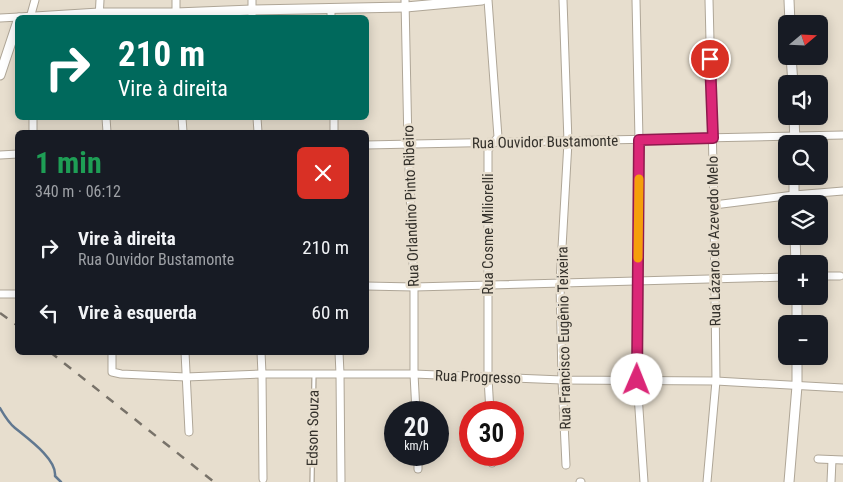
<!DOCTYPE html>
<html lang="pt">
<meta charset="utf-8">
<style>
body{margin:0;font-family:"Roboto Condensed",sans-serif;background:#20242c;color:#f1f3f6;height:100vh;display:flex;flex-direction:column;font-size:19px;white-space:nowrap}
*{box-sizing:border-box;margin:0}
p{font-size:16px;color:#9ea1a6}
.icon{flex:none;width:28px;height:28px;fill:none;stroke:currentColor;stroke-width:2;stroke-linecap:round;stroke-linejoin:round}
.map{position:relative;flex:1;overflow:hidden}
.drawer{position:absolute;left:15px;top:130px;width:354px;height:225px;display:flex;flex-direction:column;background:#171b24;border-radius:8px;box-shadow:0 2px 12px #0003}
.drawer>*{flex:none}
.banner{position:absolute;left:15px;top:15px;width:354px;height:105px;border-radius:8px;box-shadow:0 2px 12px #0003;background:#00695c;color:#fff;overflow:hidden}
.needle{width:32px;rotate:71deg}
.controls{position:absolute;left:778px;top:15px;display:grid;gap:10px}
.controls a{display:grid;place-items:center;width:50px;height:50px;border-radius:8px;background:#171b24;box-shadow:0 2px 12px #0003;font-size:25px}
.speed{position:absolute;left:384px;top:401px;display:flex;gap:10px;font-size:25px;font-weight:700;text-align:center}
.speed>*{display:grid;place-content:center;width:65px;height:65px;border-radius:50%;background:#171b24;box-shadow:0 2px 12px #0003;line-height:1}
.speed small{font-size:12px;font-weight:400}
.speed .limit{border:8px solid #d22;background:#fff;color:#111}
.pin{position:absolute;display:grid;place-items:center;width:42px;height:42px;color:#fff;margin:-21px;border:2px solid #fff;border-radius:50%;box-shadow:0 1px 5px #0007}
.me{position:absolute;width:55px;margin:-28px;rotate:1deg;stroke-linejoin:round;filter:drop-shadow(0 0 4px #0008)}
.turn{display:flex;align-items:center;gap:18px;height:105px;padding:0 20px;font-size:22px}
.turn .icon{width:65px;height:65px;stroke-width:2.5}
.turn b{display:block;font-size:35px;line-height:42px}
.round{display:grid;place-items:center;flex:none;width:52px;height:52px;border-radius:8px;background:#20242c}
.headline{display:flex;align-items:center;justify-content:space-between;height:85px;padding:0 20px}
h1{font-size:30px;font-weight:700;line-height:38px;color:#1e9e55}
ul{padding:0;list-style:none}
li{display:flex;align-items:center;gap:15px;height:65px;padding:0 20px}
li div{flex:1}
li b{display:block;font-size:19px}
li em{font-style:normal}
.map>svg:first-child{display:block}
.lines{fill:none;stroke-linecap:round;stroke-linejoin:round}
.stream{stroke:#617890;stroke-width:2.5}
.service-casing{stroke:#afa697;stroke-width:5.5}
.minor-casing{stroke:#afa697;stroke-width:9}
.tertiary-casing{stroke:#afa697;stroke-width:11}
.service{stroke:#fff;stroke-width:3}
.minor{stroke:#fff;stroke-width:7}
.tertiary{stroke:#fff;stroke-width:9}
.rail{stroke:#787269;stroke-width:2.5;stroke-dasharray:9 9;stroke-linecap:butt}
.route-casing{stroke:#8e194d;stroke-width:12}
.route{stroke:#db2777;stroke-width:9}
.slow{stroke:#f59e0b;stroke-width:9}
.labels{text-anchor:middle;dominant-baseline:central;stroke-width:5;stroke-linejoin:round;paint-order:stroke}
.street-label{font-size:15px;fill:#34312b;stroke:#e7dece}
</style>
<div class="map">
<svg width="843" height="482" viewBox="0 0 843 482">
<rect width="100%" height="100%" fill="#e7dece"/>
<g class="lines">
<path class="stream" d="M0 408C4 415 9 423 15 428 27 438 57 459 55 476L61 482"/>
<defs>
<polyline id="service" points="312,482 314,375"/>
<g id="minor">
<polyline points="176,0 176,18"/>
<polyline points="252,0 252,18"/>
<polyline points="405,0 408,145 414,287 414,374 416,412"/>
<polyline points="488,0 498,137 488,150 488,378 490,412"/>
<polyline points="563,0 568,142 560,283 562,380 566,465"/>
<polyline points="636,0 639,140 637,380 644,482"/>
<polyline points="331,8 331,18"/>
<polyline points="0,18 19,17"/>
<polyline points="30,18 35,0"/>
<polyline points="99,18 100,0"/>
<polyline points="33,118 33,132"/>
<polyline points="106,118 107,132"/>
<polyline points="182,118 183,132"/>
<polyline points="257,118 258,132"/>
<polyline points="334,118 334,132"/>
<polyline points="366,145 843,135"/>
<polyline points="0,155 18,154"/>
<polyline points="714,205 794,195 843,191"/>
<polyline points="819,276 840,276"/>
<polyline points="366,286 414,287 786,277"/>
<polyline points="0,294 18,294"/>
<polyline points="112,352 112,372 121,374 186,377 262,374 414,374 562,380 716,381 843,388"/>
<polyline points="185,352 189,432"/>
<polyline points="261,352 262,374 263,479"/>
<polyline points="339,352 340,374 341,481"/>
<polyline points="418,455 418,469"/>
<polyline points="492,455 492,463"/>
<polyline points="818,459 843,460"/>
<polyline points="580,482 581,482"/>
<polyline points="707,482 716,381 714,205 709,0"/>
<polyline points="831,482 832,460"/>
</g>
<g id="tertiary">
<polyline points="789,0 790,24"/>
<polyline points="19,18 99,13 176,13 252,10 406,7 482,0"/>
<polyline points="791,56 793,84"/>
<polyline points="0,75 18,21"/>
<polyline points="794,116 795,144"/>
<polyline points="794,204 794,176"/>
<polyline points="795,236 796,264"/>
<polyline points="797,296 797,324"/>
<polyline points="789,482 797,386 797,356"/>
</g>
</defs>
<use href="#service" class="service-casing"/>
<use href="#minor" class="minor-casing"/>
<use href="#tertiary" class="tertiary-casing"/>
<use href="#service" class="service"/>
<use href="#minor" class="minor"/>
<use href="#tertiary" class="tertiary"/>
<g class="rail">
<polyline points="0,313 18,326"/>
<polyline points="50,352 214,482"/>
</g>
</g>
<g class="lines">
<defs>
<polyline id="route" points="637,380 639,140 713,138 710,59"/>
</defs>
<use href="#route" class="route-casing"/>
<use href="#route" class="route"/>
<polyline class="slow" points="638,258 639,179"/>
</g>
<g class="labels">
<g class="street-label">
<text transform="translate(545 142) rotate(-1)">Rua Ouvidor Bustamonte</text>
<text transform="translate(411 206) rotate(-92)">Rua Orlandino Pinto Ribeiro</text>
<text transform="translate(488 234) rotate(-90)">Rua Cosme Miliorelli</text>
<text transform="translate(714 241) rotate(-91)">Rua Lázaro de Azevedo Melo</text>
<text transform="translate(564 338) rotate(-91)">Rua Francisco Eugênio Teixeira</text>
<text transform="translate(478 377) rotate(2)">Rua Progresso</text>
<text transform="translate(313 428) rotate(-89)">Edson Souza</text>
</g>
</g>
</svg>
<div class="controls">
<a><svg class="needle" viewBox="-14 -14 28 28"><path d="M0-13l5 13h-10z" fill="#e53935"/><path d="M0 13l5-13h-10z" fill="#9ea1a6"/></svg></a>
<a><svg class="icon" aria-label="sound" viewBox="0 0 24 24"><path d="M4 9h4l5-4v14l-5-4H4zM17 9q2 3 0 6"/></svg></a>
<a><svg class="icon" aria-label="search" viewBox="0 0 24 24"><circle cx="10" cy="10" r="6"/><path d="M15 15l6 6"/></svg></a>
<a><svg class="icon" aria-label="layers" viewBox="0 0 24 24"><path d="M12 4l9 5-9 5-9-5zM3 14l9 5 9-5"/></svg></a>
<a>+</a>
<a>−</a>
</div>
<div class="speed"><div>20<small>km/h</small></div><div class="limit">30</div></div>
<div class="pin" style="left:710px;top:59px;background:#d93025"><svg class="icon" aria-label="arrive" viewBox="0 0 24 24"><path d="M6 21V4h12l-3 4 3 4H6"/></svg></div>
<svg class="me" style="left:637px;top:380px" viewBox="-20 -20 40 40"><circle r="19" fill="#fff"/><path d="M0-13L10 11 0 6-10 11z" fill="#db2777"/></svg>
<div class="banner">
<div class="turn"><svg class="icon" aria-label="right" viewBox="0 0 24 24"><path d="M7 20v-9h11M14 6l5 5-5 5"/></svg><div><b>210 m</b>Vire à direita</div></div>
</div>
<section class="drawer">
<div class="headline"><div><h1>1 min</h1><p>340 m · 06:12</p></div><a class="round" style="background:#d93025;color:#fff"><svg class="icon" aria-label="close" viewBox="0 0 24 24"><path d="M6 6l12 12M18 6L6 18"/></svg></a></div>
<ul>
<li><svg class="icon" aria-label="right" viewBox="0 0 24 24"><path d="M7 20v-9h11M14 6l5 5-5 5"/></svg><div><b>Vire à direita</b><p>Rua Ouvidor Bustamonte</p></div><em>210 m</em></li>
<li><svg class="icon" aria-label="left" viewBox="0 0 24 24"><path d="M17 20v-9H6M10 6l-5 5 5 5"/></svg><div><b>Vire à esquerda</b></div><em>60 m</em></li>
</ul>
</section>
</div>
